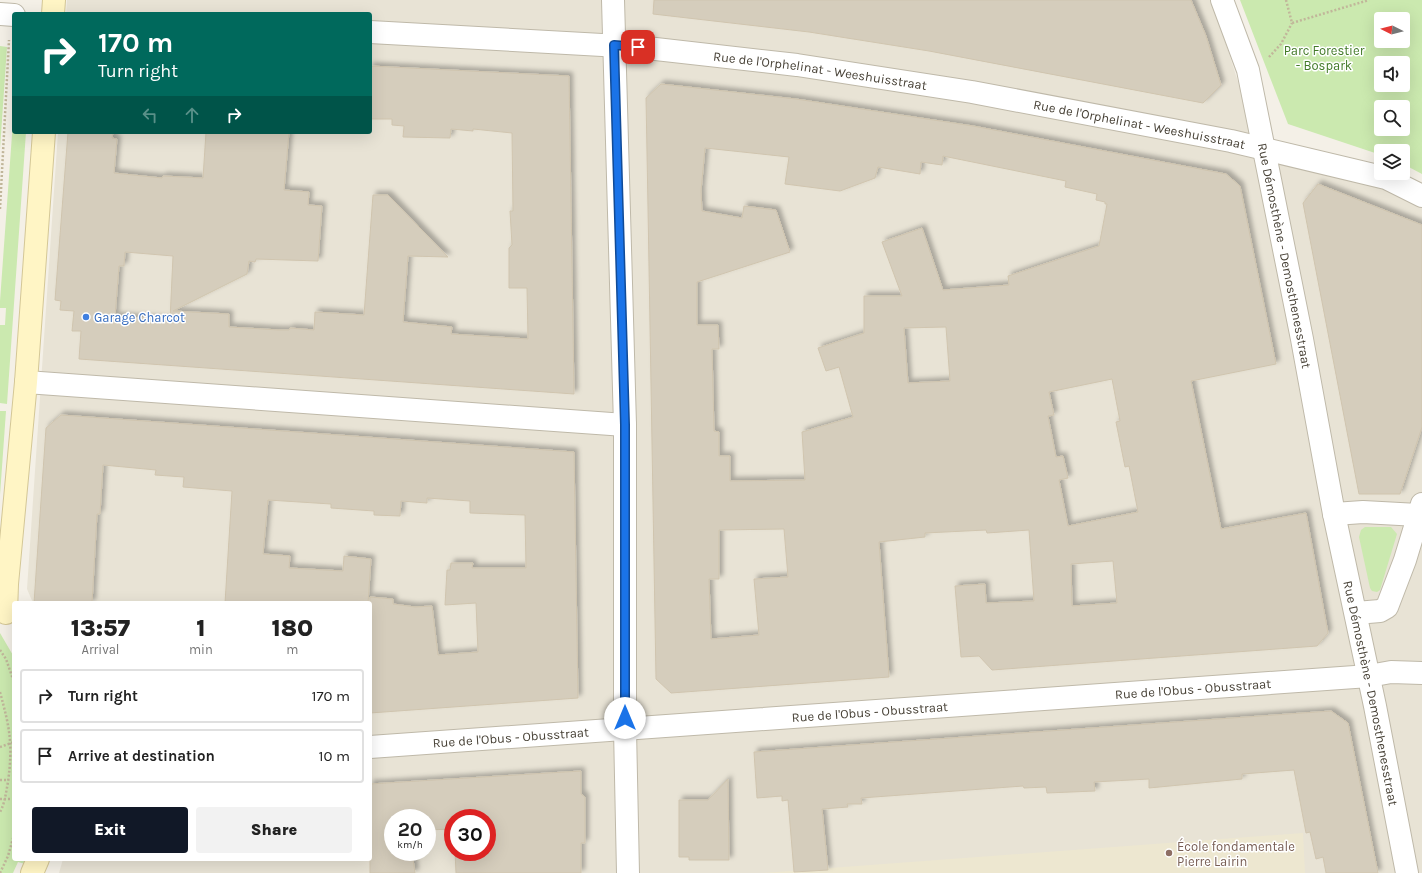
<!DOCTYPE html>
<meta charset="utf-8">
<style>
body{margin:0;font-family:Karla,sans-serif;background:#f2f2f2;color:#222;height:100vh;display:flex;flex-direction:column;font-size:15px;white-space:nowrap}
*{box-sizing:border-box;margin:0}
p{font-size:13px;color:#767676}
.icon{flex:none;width:22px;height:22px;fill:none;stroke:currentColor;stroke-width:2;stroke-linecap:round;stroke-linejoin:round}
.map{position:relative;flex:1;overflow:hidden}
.drawer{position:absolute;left:12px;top:601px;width:360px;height:260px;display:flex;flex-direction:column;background:#fff;border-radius:4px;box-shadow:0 4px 16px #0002}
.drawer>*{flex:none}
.guide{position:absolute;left:12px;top:12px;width:360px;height:122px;border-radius:4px;box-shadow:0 4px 16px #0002;background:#00695c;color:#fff;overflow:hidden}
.needle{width:26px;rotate:276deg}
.buttons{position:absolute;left:1374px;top:12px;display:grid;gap:8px}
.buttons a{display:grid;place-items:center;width:36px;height:36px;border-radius:4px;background:#fff;box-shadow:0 4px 16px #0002;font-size:20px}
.speed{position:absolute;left:384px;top:809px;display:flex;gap:8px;font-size:20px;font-weight:700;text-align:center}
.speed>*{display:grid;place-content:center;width:52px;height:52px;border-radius:50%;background:#fff;box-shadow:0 4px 16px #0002;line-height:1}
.speed small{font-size:10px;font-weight:400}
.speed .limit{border:6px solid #d22;background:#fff;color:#111}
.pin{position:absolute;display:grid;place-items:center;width:34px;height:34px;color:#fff;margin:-17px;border-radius:8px;box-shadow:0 2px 6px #0006}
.me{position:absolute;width:44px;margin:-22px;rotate:0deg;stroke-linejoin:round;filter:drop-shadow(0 0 3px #0008)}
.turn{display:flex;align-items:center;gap:14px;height:84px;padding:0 20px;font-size:18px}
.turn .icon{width:52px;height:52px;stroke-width:2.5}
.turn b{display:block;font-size:28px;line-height:34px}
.lanes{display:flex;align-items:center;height:38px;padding:0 20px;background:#0003;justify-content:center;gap:20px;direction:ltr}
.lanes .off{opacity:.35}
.eta{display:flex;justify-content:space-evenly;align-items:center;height:68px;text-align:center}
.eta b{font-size:24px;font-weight:800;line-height:28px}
.action{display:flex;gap:8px;margin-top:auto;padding:8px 20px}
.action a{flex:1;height:46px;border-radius:4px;background:#111827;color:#fff;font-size:16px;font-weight:800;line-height:46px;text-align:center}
.action a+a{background:#f2f2f2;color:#222}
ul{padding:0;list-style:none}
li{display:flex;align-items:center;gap:12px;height:54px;margin:0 8px 6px;padding:0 12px;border:2px solid #e0e0e0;border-radius:4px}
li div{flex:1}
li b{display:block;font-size:15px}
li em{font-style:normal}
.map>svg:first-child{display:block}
.residential{fill:#e8e3d5;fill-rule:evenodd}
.education{fill:#ede7d0}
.green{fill:#cbe9af;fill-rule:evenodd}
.building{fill:#d5cdbc;stroke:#d0c5af;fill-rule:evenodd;filter:url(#shadow)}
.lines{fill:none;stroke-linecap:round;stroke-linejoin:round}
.street-casing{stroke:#bfb9a9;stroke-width:24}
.secondary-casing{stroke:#d4c796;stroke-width:24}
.path{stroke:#c1b69a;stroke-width:2.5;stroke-dasharray:2 2;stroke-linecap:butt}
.street{stroke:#fff;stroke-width:22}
.secondary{stroke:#fff5c5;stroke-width:22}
.route-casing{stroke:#114b97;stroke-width:10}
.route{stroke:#1a73e8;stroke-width:7}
.shop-dot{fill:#3f7fe0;stroke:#fff;stroke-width:1.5}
.education-dot{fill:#8d6e63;stroke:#fff;stroke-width:1.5}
.labels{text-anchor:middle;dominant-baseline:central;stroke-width:3;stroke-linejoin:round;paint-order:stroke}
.park-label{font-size:13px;fill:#427a28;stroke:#fff}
.street-label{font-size:13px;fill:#474136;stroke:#fff}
.shop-label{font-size:13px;fill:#366cbe;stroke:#fff;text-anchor:start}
.education-label{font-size:13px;fill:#785e54;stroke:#fff;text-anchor:start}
</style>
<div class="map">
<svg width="1422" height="873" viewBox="0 0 1422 873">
<defs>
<filter id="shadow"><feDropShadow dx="3.5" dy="-3.5" stdDeviation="2" flood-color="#0004"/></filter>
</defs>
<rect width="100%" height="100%" fill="#f4f0e7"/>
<path class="residential" d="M67 0H1212L1260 151 1387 188 1422 203V873H59L63 859H370V603H33L27 589 58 132H370V14H66ZM393 818H427V852H393ZM453 818H487V852H453Z"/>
<polygon class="education" points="1303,833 1305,873 763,873"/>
<g class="green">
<path d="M1240 0H1422V174L1403 164V151H1381V155L1288 124ZM1381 19H1403V41H1381ZM1381 63H1403V85H1381ZM1381 107H1403V129H1381Z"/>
<polygon points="0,46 7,47 0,149"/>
<polygon points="14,107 14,132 26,132 7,404 0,403 0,325 5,325 6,308 0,308 0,301"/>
<polygon points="0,411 6,411 0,495"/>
<polygon points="1365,527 1391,527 1397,534 1380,590 1377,592 1372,591 1370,588 1359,537 1361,530"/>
<polygon points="0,633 14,657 14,859 26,859 25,864 18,862 13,873 0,873"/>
</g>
<g class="building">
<polygon points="654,0 1191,0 1206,36 1221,85 1203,103 929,51 809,32 653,14"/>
<path d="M370 66 569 76 574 394 79 359 81 331H72L74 311 60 310 61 301 55 300 68 132H113L112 138 117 139 114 173 162 178 163 176 203 178 206 132H289L284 190 309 192 308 205 322 206 318 261 256 259 255 262 249 261 247 274 173 311 229 314V327L279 330H289L290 328 314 330 315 312 364 315 373 195H388L448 257 408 256 403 322 452 327 451 334 528 339 527 288H509V248L512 245 510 211H513L512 133 473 129V131L451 129 450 138 403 137 404 126 392 125V119H370ZM125 252 173 256 170 320 115 316 119 266H124Z"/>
<path d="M661 84 796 99 973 126 1226 174 1240 186 1276 364 1191 381 1221 529 1306 513 1328 633 1317 646 992 670 979 656 961 657 955 586 985 584 986 603 1034 601 1029 530 987 533 986 530 925 533V537L879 542 889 677 671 693 656 679 648 208 646 98ZM705 148 789 157 785 184 840 191 875 178 878 167 920 174 921 162 942 165 943 156 1066 181 1065 187 1097 194 1096 200 1105 202V204H1107L1099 246 1008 276 1009 285 943 290 922 228 882 242 902 296H864V333L818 348 826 371 839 367 853 417 802 432 805 480 730 481V456H719V432L714 431 712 349H719L718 325H697V282L790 252 776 210 744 206 742 218 702 211 701 191ZM946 327 950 381 908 383 904 328ZM1112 379 1120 421 1116 422 1125 467 1129 466 1138 512 1068 526 1059 480 1068 478 1063 456 1056 457 1048 416 1054 415 1049 392ZM784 529 788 577 754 579 759 635 711 639 709 579H719V530ZM1113 561 1117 603 1072 606 1071 564Z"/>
<polygon points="1318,184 1422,225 1422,427 1400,494 1359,494 1303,203"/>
<polygon points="61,415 574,452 578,698 370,713 370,597 393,599 393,604 415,607 432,606 438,655 478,652 476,603 445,605 447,570 450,570 451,563 473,563 472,568 526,568 525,515 470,513 470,501 427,498 427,503 401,501 400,516 374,515 374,511 331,508 331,504 268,500 263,554 290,556 289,568 343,571 344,556 371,559 368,603 225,603 232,491 183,487 184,477 155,475 156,470 103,465 100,514 97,514 92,603 34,603 46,428"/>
<polygon points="1331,711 1348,723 1378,873 1326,873 1323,857 1316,859 1310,832 1306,833 1294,770 1242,774 1242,779 1149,788 1149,779 1094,782 1095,791 1047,793 1046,787 1024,788 1023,786 861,798 862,804 847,804 848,807 822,809 828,870 794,872 788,800 782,801 782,796 757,798 754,752"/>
<polygon points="581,771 581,794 585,797 585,843 581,843 581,873 456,873 455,852 487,852 487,818 453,818 453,829 427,830 427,818 393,818 393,852 412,852 415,873 370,873 370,784"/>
<polygon points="728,779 729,860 689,860 689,857 679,857 679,800 708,800"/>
</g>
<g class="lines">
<defs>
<g id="street">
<polyline points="613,0 625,425 625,729 628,873"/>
<path id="s1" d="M1222 0 1248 70 1302 339 1334 514 1375 706 1407 873"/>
<polyline points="0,14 14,15"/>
<path id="s2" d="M370 32 638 47 797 65 972 92 1231 141 1386 178 1422 196"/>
<polyline points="26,382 625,425"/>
<polyline points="1334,514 1363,512 1418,515"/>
<polyline points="1356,613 1380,611 1387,607 1405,560 1422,504"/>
<path id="s3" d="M370 747 1369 676 1391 672 1422 673"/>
</g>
<g id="secondary">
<polyline points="53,14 54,0"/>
<polyline points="6,613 7,584 26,382 44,132"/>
<polyline points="32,873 38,859"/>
</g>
</defs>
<use href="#street" class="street-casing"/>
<use href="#secondary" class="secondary-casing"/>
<g class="path">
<polyline points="1286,0 1292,23 1369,0"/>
<polyline points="1269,57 1281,44 1292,23"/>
<polyline points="0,209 9,40"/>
<polyline points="0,650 6,659 14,682"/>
<path d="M0 692C10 729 13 744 8 782 6 792 5 803 0 812"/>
<polyline points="0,747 14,742"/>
<polyline points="0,780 8,780"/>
<polyline points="0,799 14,799"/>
<polyline points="0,873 8,856 14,835"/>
</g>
<use href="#street" class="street"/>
<use href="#secondary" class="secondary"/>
</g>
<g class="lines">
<defs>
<polyline id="route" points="625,718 625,425 614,45 638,47"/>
</defs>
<use href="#route" class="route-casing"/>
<use href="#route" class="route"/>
</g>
<circle class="shop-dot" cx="86" cy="317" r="4"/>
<circle class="education-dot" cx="1169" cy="853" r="4"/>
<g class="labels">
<g class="park-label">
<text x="1324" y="50">Parc Forestier<tspan x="1324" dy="15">- Bospark</tspan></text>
</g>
<g class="street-label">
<text stroke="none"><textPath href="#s2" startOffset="452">Rue de l'Orphelinat - Weeshuisstraat</textPath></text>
<text stroke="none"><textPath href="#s2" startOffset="776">Rue de l'Orphelinat - Weeshuisstraat</textPath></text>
<text stroke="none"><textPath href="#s1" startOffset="264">Rue Démosthène - Demosthenesstraat</textPath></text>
<text stroke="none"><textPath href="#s3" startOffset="825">Rue de l'Obus - Obusstraat</textPath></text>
<text stroke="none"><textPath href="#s1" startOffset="710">Rue Démosthène - Demosthenesstraat</textPath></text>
<text stroke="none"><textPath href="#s3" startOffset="501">Rue de l'Obus - Obusstraat</textPath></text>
<text stroke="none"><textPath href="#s3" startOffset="141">Rue de l'Obus - Obusstraat</textPath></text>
</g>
<g class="shop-label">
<text x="94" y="317">Garage Charcot</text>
</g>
<g class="education-label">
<text x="1177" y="846">École fondamentale<tspan x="1177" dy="15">Pierre Lairin</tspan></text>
</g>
</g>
</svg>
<div class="buttons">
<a><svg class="needle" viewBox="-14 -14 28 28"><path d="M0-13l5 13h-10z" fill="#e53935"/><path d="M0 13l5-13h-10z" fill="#767676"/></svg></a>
<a><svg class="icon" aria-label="sound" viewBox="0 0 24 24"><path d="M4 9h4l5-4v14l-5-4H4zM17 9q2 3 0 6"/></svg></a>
<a><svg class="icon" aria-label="search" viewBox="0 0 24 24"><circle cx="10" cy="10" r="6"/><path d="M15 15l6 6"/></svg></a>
<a><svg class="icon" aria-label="layers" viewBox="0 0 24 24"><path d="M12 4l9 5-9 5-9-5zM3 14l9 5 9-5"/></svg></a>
</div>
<div class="speed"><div>20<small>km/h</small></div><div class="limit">30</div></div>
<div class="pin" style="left:638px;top:47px;background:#d93025"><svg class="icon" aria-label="arrive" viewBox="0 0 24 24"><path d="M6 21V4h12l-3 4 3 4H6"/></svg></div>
<svg class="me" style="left:625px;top:718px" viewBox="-20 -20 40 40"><circle r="19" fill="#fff"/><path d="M0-13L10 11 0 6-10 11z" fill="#1a73e8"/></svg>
<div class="guide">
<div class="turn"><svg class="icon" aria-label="right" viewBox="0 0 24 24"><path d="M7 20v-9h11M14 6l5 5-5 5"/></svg><div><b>170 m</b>Turn right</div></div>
<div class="lanes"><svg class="icon off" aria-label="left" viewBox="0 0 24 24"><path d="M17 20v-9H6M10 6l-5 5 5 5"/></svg><svg class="icon off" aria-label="ahead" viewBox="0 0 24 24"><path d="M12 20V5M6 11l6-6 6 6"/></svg><svg class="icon" aria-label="right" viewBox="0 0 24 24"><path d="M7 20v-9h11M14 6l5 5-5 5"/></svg></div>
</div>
<section class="drawer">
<div class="eta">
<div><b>13:57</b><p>Arrival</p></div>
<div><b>1</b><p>min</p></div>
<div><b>180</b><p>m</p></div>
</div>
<ul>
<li><svg class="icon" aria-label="right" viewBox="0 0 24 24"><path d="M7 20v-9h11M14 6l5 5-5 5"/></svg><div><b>Turn right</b></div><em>170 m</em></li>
<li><svg class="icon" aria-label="arrive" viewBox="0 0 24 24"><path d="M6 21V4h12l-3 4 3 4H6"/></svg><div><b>Arrive at destination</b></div><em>10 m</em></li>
</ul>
<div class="action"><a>Exit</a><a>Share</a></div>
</section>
</div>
